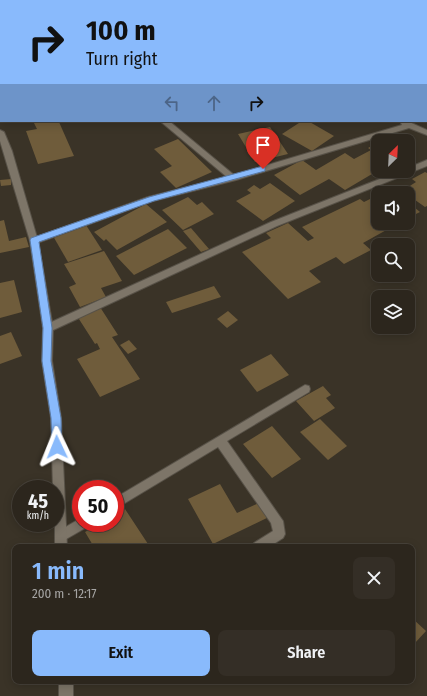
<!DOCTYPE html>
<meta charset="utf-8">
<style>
body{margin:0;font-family:"Fira Sans Condensed",sans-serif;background:#342e26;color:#f1f3f6;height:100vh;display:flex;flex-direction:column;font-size:15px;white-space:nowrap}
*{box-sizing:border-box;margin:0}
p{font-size:13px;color:#a6a5a4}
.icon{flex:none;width:22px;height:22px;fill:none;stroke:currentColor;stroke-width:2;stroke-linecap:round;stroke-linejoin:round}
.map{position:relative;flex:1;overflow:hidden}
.details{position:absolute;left:12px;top:544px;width:403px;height:140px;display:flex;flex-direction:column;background:#2c261d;border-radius:8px;box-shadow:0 2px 10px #0003,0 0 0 1px #48433b}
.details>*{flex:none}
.guide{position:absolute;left:0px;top:0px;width:427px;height:122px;box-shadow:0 2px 10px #0003,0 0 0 1px #48433b;background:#89bafc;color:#111;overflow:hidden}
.needle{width:26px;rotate:24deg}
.buttons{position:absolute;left:371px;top:134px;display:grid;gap:8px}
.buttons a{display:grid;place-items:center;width:44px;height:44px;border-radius:8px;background:#2c261d;box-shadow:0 2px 10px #0003,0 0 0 1px #48433b;font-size:20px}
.speed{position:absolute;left:12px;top:480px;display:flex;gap:8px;font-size:20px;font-weight:700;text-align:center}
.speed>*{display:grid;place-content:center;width:52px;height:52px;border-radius:50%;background:#2c261d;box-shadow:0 2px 10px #0003,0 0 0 1px #48433b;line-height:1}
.speed small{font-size:10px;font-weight:400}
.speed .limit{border:6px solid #d22;background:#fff;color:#111}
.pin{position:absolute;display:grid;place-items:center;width:34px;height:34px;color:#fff;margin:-41px -17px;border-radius:50% 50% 50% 0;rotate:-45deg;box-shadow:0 0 4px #0007}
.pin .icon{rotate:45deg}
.me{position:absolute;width:44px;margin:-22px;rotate:358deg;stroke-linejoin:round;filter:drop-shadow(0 0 3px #0008)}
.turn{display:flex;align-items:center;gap:14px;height:84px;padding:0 20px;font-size:18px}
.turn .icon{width:52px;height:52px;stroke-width:2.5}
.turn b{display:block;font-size:28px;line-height:34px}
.lanes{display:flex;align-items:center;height:38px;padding:0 20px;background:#0003;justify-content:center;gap:20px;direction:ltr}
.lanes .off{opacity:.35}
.round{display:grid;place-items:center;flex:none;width:42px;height:42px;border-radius:8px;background:#342e26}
.head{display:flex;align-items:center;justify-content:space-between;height:68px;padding:0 20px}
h1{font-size:24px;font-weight:600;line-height:30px;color:#89bafc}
.primary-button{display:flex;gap:8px;margin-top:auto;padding:8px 20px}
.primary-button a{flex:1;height:46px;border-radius:8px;background:#89bafc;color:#111;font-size:16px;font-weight:600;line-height:46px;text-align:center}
.primary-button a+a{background:#342e26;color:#f1f3f6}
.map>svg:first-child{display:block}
.building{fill:#6f5c3b}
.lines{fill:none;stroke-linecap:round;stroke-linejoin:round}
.minor-casing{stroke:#585248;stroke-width:2}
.secondary-casing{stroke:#585248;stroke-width:2}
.minor{fill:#7d7568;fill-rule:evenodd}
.secondary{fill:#7d7568;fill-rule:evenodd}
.route{fill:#89bafc;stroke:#5979a4}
</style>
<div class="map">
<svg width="427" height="696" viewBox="0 0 427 696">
<rect width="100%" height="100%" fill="#3a3327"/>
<g class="building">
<polygon points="41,121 63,121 59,122 74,156 38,164 26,131 37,129 34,123"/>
<polygon points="302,121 308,121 334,136 312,151 282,134"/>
<polygon points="270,127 288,154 255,162 238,134"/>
<polygon points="178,139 212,172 176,188 160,172 172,166 154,149"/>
<polygon points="378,142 378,171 389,171 377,178 372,174 345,190 329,179 300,195 274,175 302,160 316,170 345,153 354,159 371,150 368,148"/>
<polygon points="425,172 427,173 427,206 425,207 408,195 408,193 402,191 416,182 412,179"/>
<polygon points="11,179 11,185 1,186 0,180"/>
<polygon points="270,183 295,201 263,221 236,201 251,193 247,190 254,185 260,189"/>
<polygon points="378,195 378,223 399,223 363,243 371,250 344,264 336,257 309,271 321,282 288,299 242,252 271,238 266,233 288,223 308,241 314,238 302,227 360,199 364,202"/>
<polygon points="188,197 197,205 202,202 214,214 183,230 162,210"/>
<polygon points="408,202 420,212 408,218"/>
<polygon points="146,204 167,222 117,250 106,239 104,241 94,232"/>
<polygon points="4,220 9,241 26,237 29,247 0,253 0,221"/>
<polygon points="86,225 102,250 68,262 53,236"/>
<polygon points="191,228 209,249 201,252 183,231"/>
<polygon points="168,229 187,248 134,275 116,256"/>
<polygon points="104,251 122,281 101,288 106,297 80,307 69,287 76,284 64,264"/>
<polygon points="14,280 22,312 0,318 0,283"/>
<polygon points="214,286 221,297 172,313 166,302"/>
<polygon points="100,307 118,335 112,337 140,379 100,397 77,359 100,349 97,343 95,344 77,316"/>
<polygon points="228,311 238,320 227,328 217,319"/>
<polygon points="11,332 22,356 0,364 0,336"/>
<polygon points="129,340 137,349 128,354 120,345"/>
<polygon points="271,354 289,375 257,392 240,370"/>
<polygon points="323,386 331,395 326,398 335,408 314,421 296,401"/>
<polygon points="320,419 347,446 328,460 300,432"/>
<polygon points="272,426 301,459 272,478 243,444"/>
<polygon points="220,484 237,513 263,501 271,516 213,544 188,499"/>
<polygon points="125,509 148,544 142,547 94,547 85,532 101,523 115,523 115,515"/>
<polygon points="412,618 426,631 415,643 412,641"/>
</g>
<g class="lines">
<defs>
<g id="minor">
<rect x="116" y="0" width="9" height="1"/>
<polygon points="138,0 147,0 138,1"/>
<rect x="342" y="0" width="7" height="1"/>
<polygon points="160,121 169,121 234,175 402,125 400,121 407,121 427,130 427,135 409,128 236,180 153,201 37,243 31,243 30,241 31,239 148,197 227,177"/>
<polygon points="427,160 427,166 277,226 51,331 45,331 43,328 45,325 271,222 400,171 408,171 408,168"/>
<polygon points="305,385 309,386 310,389 309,392 227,441 283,521 285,534 283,538 269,547 252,547 254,543 273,531 271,523 218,447 115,509 115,498"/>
<polygon points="81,518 81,523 89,523 87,527 61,542 57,540 55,536 57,532"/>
</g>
<g id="secondary">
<polygon points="0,130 4,132 12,151 38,241 53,328 52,361 61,418 67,547 55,547 55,489 53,489 51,418 42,361 43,328 30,241 0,141"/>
<rect x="59" y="681" width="14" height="15"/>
</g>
</defs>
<use href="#minor" class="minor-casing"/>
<use href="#secondary" class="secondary-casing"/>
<use href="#minor" class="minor"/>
<use href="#secondary" class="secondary"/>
</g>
<polygon class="route" points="263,166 265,167 265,171 154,201 39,242 52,328 51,361 61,418 62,447 61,450 57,452 54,450 52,447 51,418 42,361 43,328 30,240 31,238 149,197"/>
</svg>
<div class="buttons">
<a><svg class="needle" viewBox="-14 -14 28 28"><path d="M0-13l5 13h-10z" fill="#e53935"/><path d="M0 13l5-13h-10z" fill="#a6a5a4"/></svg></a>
<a><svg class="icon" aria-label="sound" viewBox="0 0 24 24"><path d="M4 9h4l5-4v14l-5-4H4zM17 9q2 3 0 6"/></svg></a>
<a><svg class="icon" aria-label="search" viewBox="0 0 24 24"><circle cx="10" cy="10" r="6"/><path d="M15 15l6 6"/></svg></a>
<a><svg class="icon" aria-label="layers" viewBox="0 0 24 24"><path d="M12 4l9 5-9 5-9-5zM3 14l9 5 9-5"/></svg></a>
</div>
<div class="speed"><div>45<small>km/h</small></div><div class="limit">50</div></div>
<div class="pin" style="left:263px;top:169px;background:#d93025"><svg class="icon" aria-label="arrive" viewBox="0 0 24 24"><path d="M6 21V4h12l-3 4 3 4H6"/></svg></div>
<svg class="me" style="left:57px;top:447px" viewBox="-20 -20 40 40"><path d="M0-17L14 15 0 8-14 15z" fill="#89bafc" stroke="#fff" stroke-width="4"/></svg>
<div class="guide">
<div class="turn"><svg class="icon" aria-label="right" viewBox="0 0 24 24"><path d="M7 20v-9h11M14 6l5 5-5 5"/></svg><div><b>100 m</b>Turn right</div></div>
<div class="lanes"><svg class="icon off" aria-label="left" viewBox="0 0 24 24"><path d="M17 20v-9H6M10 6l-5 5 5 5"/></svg><svg class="icon off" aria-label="ahead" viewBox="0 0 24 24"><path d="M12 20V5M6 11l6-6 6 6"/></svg><svg class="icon" aria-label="right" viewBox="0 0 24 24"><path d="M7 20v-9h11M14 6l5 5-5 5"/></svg></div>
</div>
<section class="details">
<div class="head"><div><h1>1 min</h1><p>200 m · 12:17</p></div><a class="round"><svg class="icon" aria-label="close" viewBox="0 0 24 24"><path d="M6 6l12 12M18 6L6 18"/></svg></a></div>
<div class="primary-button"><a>Exit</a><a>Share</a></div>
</section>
</div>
